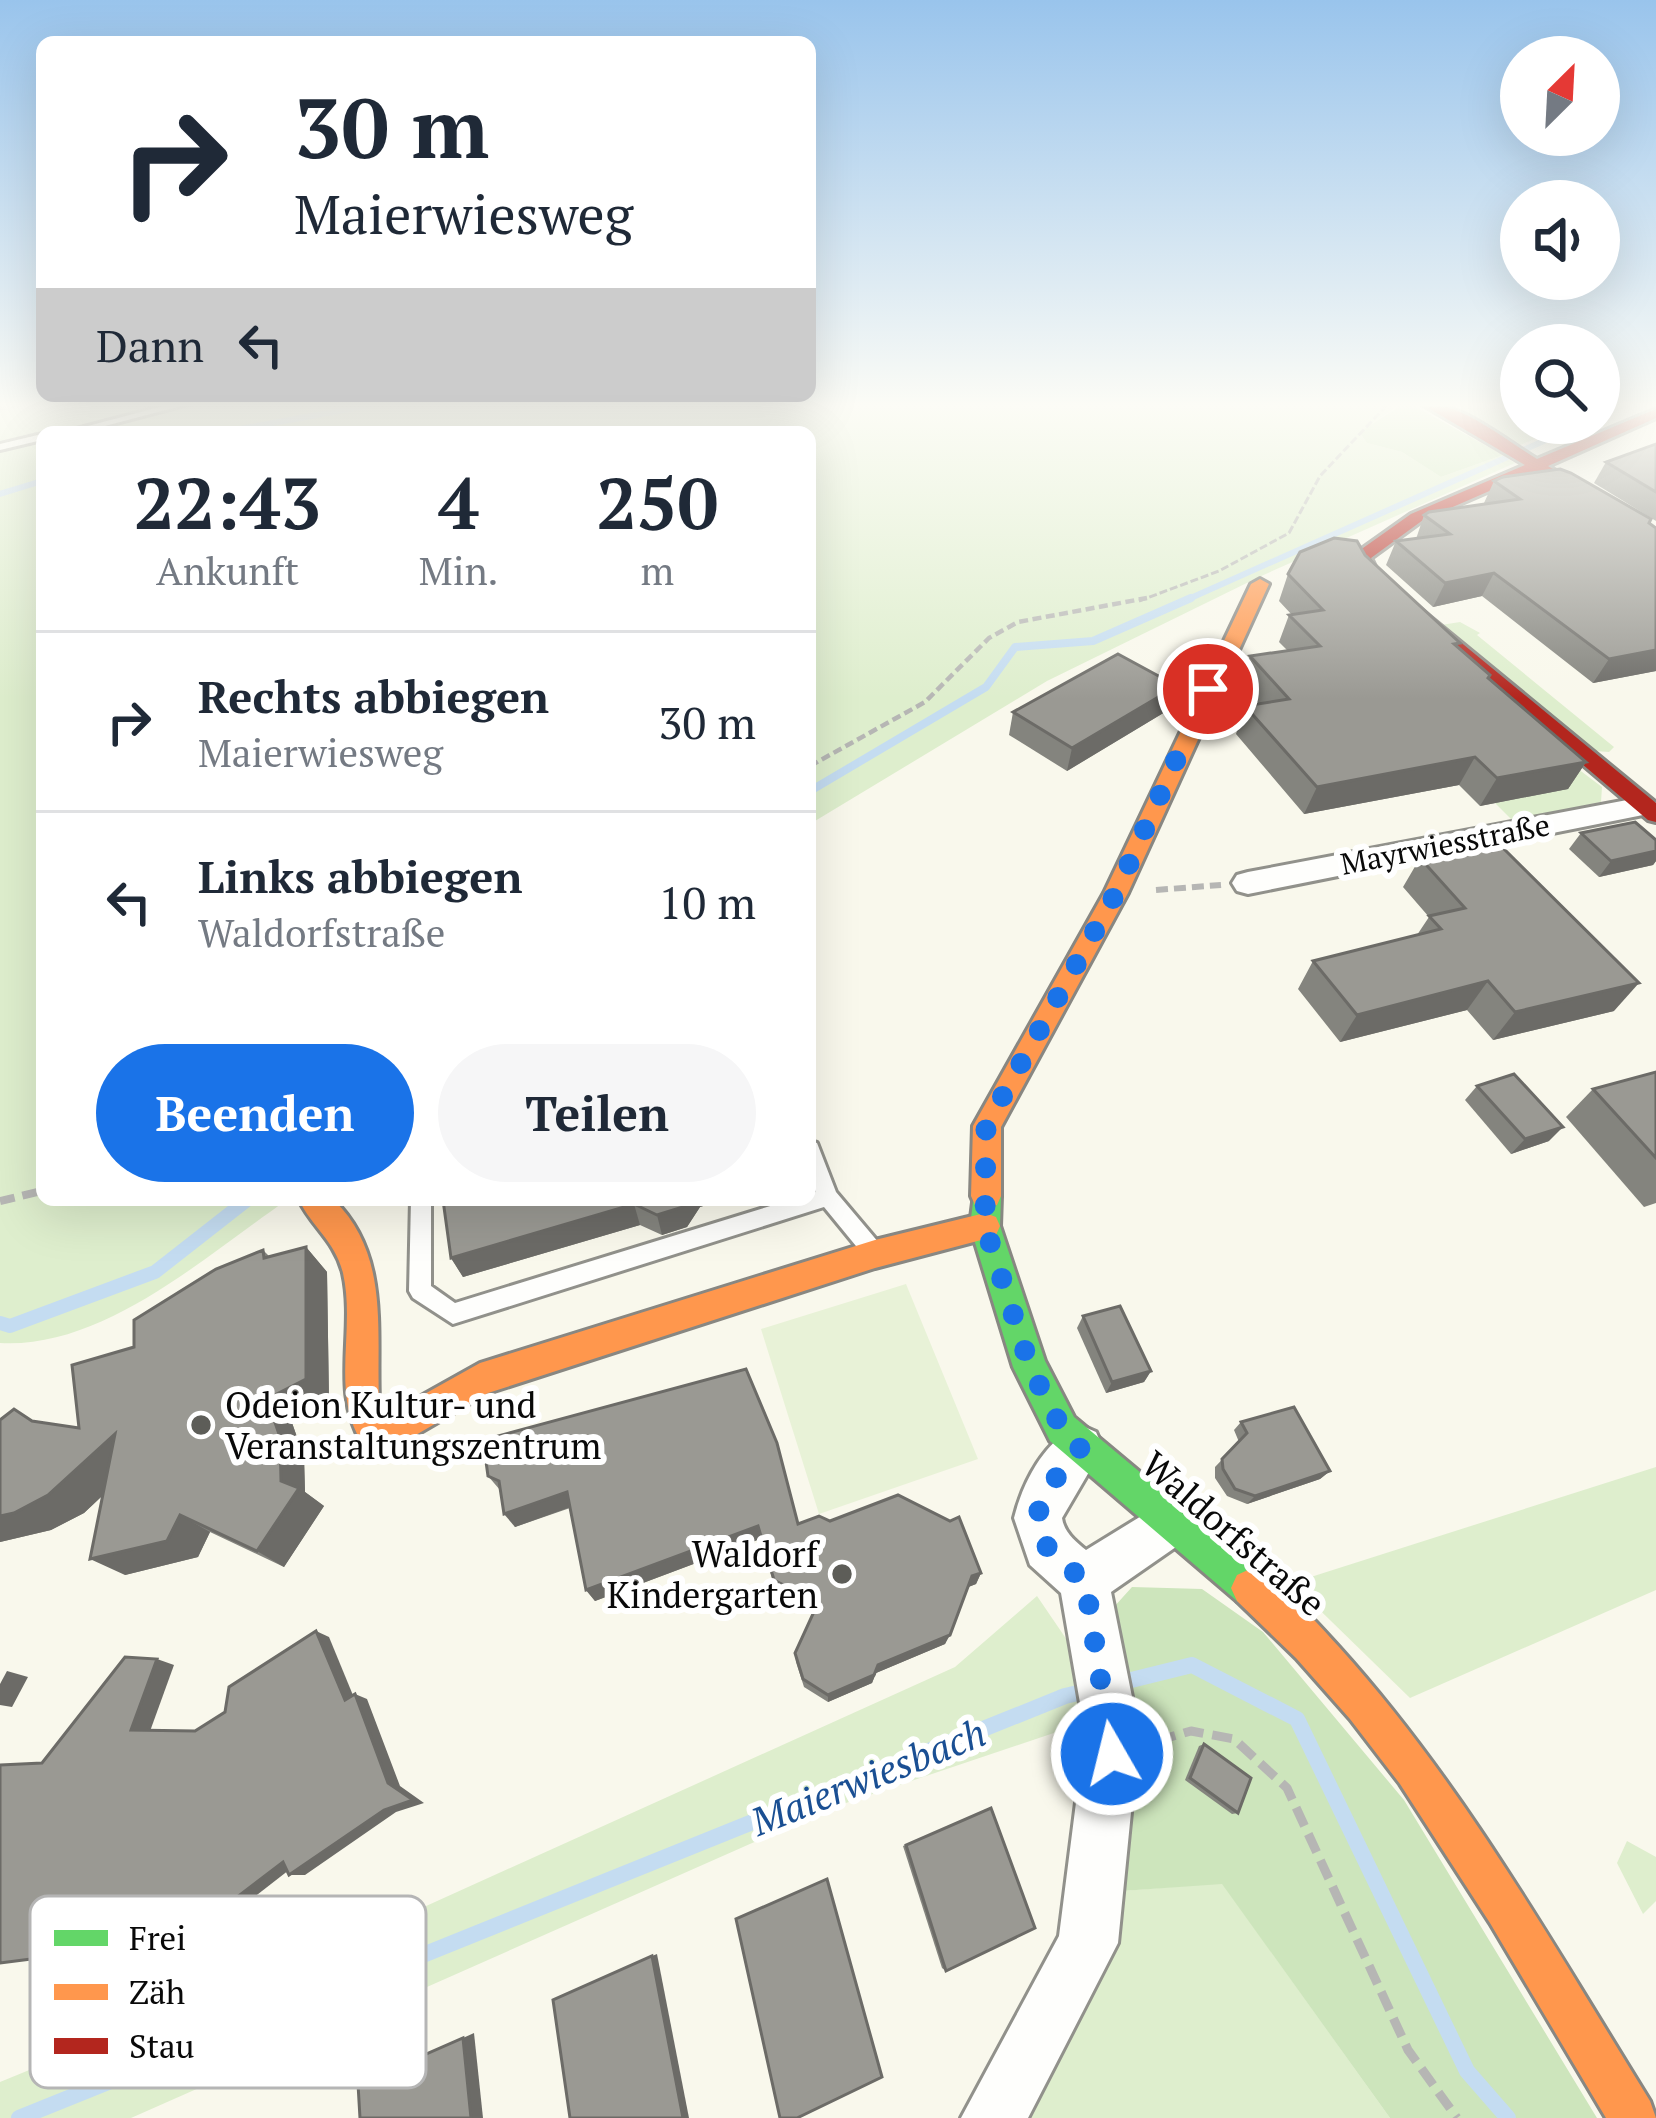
<!DOCTYPE html>
<html lang="de">
<meta charset="utf-8">
<style>
body{margin:0;font-family:"PT Serif",serif;background:#f6f6f7;color:#1f2937;height:100vh;display:flex;flex-direction:column;font-size:45px;white-space:nowrap}
*{box-sizing:border-box;margin:0}
p{font-size:39px;color:#747a83}
.icon{flex:none;width:66px;height:66px;fill:none;stroke:currentColor;stroke-width:2;stroke-linecap:round;stroke-linejoin:round}
.map{position:relative;flex:1;overflow:hidden}
.details{position:absolute;left:36px;top:426px;width:780px;height:780px;display:flex;flex-direction:column;background:#fff;border-radius:18px;box-shadow:0 12px 48px #0002}
.details>*{flex:none}
.hud{position:absolute;left:36px;top:36px;width:780px;height:366px;border-radius:18px;box-shadow:0 12px 48px #0002;background:#fff;color:#1f2937;overflow:hidden}
.needle{width:78px;rotate:24deg}
.buttons{position:absolute;left:1500px;top:36px;display:grid;gap:24px}
.buttons a{display:grid;place-items:center;width:120px;height:120px;border-radius:50%;background:#fff;box-shadow:0 12px 48px #0002;font-size:60px}
.pin{position:absolute;display:grid;place-items:center;width:102px;height:102px;color:#fff;margin:-51px;border:6px solid #fff;border-radius:50%;box-shadow:0 3px 12px #0007}
.me{position:absolute;width:132px;margin:-66px;rotate:352deg;stroke-linejoin:round;filter:drop-shadow(0 0 9px #0008)}
.turn{display:flex;align-items:center;gap:42px;height:252px;padding:0 60px;font-size:54px}
.turn .icon{width:156px;height:156px;stroke-width:2.5}
.turn b{display:block;font-size:84px;line-height:102px}
.then{display:flex;align-items:center;height:114px;padding:0 60px;background:#0003;gap:24px;font-size:45px}
.eta{display:flex;justify-content:space-evenly;align-items:center;height:204px;text-align:center}
.eta b{font-size:72px;font-weight:800;line-height:84px}
.action{display:flex;gap:24px;margin-top:auto;padding:24px 60px}
.action a{flex:1;height:138px;border-radius:72px;background:#1a73e8;color:#fff;font-size:48px;font-weight:800;line-height:138px;text-align:center}
.action a+a{background:#f6f6f7;color:#1f2937}
ul{padding:0;list-style:none}
li{display:flex;align-items:center;gap:36px;height:180px;padding:0 60px;border-top:3px solid #e0e1e3}
li div{flex:1}
li b{display:block;font-size:45px}
li em{font-style:normal}
.map>svg:first-child{display:block}
.green{fill:#deeecd}
.forest{fill:#cde5bc}
.pitch{fill:#e8f2d7}
.lines{fill:none;stroke-linecap:round;stroke-linejoin:round}
.stream-far3{stroke:#c4dcf1;stroke-width:6}
.stream-far2{stroke:#c4dcf1;stroke-width:8}
.stream-far1{stroke:#c4dcf1;stroke-width:14}
.stream{stroke:#c4dcf1;stroke-width:16}
.lane-casing{stroke:#91918b;stroke-width:6}
.street-casing{stroke:#91918b;stroke-width:6}
.fast-casing{stroke:#888782;stroke-width:6}
.slow-casing{stroke:#888782;stroke-width:6}
.jam-casing{stroke:#888782;stroke-width:6}
.path-far4{stroke:#b6b6b4;stroke-width:3;stroke-dasharray:8 3;stroke-linecap:butt}
.path-far3{stroke:#b6b6b4;stroke-width:4.5;stroke-dasharray:9 4.5;stroke-linecap:butt}
.path-far2{stroke:#b6b6b4;stroke-width:6;stroke-dasharray:12 6;stroke-linecap:butt}
.path-far1{stroke:#b6b6b4;stroke-width:8;stroke-dasharray:15 8;stroke-linecap:butt}
.path{stroke:#b6b6b4;stroke-width:9;stroke-dasharray:20 9;stroke-linecap:butt}
.lane{fill:#fefefc;fill-rule:evenodd}
.street{fill:#fefefc;fill-rule:evenodd}
.fast{fill:#63d668;fill-rule:evenodd}
.slow{fill:#ff974d;fill-rule:evenodd}
.jam{fill:#b3261e;fill-rule:evenodd}
.wall{fill:#84847e}
.shaded-wall{fill:#6c6b67}
.building{fill:#9a9993;stroke:#6c6b67;stroke-width:3}
.route{stroke:#1a73e8;stroke-width:21;stroke-dasharray:0 37.8}
.poi-dot{fill:#5d5d58;stroke:#fff;stroke-width:4.5}
.labels{text-anchor:middle;dominant-baseline:central;stroke-width:12;stroke-linejoin:round;paint-order:stroke}
.street-label{font-size:30px;fill:#090909;stroke:#fff}
.near-poi-label{font-size:36px;fill:#090909;stroke:#fff;text-anchor:start}
.near-street-label{font-size:36px;fill:#090909;stroke:#fff}
.near-water-label{font-size:39px;font-style:italic;fill:#1a4f93;stroke:#fff}
.key{fill:#fff;stroke:#b5b5b5;stroke-width:3}
.key-label{font-size:33px;fill:#090909}
</style>
<div class="map">
<svg width="1656" height="2118" viewBox="0 0 1656 2118">
<rect width="100%" height="100%" fill="#f9f8ec"/>
<g class="green">
<path d="M0 402H1404L1359 432 1367 443 1402 452 1441 477 1503 455 1515 463 1259 577 1047 681 810 824V432H42V1200H287C205 1256 104 1349 0 1343Z"/>
<polygon points="1437,402 1521,402 1521,423 1573,423 1520,445"/>
<polygon points="1460,622 1480,633 1477,635 1614,747 1609,752 1595,751 1441,625"/>
<polygon points="1525,729 1602,787 1601,802 1513,821 1495,803 1570,788 1510,734"/>
<polygon points="1656,1467 1656,1590 1410,1698 1292,1583"/>
<polygon points="1037,1596 1116,1712 831,1808 131,2118 0,2118 0,2082 393,1921 955,1667"/>
<polygon points="1627,1841 1656,1857 1656,1901 1643,1914 1617,1863"/>
<polygon points="1222,1883 1390,2118 1017,2118 1122,1891"/>
</g>
<g class="forest">
<polygon points="1407,402 1503,455 1441,477 1402,452 1367,443 1359,432"/>
<polygon points="1132,1587 1202,1589 1263,1632 1404,1800 1597,2118 1390,2118 1222,1884 1122,1891 1076,1649"/>
</g>
<polygon class="pitch" points="906,1284 978,1459 819,1514 761,1329"/>
<g class="lines">
<g class="stream-far3">
<polyline points="1599,416 1630,402"/>
<polyline points="224,432 387,402"/>
<polyline points="0,494 42,481"/>
<polyline points="1184,601 1584,423"/>
</g>
<polyline class="stream-far2" points="810,791 986,687 1015,647 1093,641 1191,598"/>
<polyline class="stream-far1" points="0,1323 10,1326 155,1272 247,1200"/>
<g class="stream">
<polyline points="1115,1684 1192,1665 1297,1719 1467,2071 1508,2118"/>
<polyline points="19,2118 1065,1696 1091,1690"/>
</g>
<defs>
<g id="lane">
<polygon points="179,402 196,402 82,432 65,432"/>
<polygon points="42,434 42,440 0,450 0,444"/>
<polygon points="810,1141 817,1143 836,1192 879,1243 882,1250 879,1257 872,1259 865,1257 824,1207 453,1324 413,1298 409,1291 411,1200 431,1200 431,1286 455,1303 790,1200 810,1200 810,1194 816,1192 810,1175"/>
</g>
<g id="street">
<polygon points="1643,797 1656,803 1653,813 1248,894 1237,891 1232,883 1237,875 1248,872"/>
<path d="M1080 1425 1096 1432 1103 1448 1062 1518C1064 1532 1075 1541 1086 1550L1169 1499 1186 1506 1193 1523 1186 1540 1111 1592 1139 1732 1118 1943 1028 2118H961L1059 1936 1085 1732 1061 1593 1030 1565 1014 1518C1023 1482 1045 1439 1080 1425Z"/>
</g>
<polygon id="fast" points="986,1183 997,1187 1001,1196 1000,1226 1045,1361 1074,1417 1263,1575 1269,1588 1263,1601 1250,1607 1237,1601 1050,1441 1013,1367 970,1226 975,1187"/>
<g id="slow">
<polygon points="1260,579 1269,584 1128,893 1001,1127 1001,1196 997,1205 986,1209 975,1205 971,1196 973,1126 1104,893 1251,584"/>
<path d="M299 1200H334C390 1255 376 1331 379 1401L387 1415 480 1363 875 1240 985 1213 996 1217 1000 1226 996 1235 985 1239 875 1268 488 1393 390 1450 362 1443C330 1392 356 1330 343 1273 335 1241 312 1227 299 1200Z"/>
<path d="M1250 1569C1283 1583 1315 1621 1339 1647 1463 1784 1553 1945 1650 2101L1656 2118H1606L1490 1923 1400 1784 1350 1719 1296 1658 1237 1601 1231 1588 1237 1575Z"/>
</g>
<path id="jam" d="M1418 402C1461 402 1502 438 1537 459L1656 409V418L1548 466 1656 532V544L1535 471 1423 520 1371 558 1379 575 1656 803V822L1648 820 1363 578 1353 557 1356 553 1411 514 1525 465Z"/>
</defs>
<use href="#lane" class="lane-casing"/>
<use href="#street" class="street-casing"/>
<use href="#fast" class="fast-casing"/>
<use href="#slow" class="slow-casing"/>
<use href="#jam" class="jam-casing"/>
<g class="path-far4">
<polyline points="0,409 41,402"/>
<polyline points="1139,601 1219,571 1289,533 1320,476 1390,402"/>
</g>
<polyline class="path-far3" points="810,766 925,702 989,638 1018,622 1147,598"/>
<polyline class="path-far2" points="1156,890 1221,885"/>
<polyline class="path-far1" points="0,1201 42,1191"/>
<polyline class="path" points="1156,1741 1191,1731 1234,1739 1287,1788 1408,2050 1457,2118"/>
<use href="#lane" class="lane"/>
<use href="#street" class="street"/>
<use href="#fast" class="fast"/>
<use href="#slow" class="slow"/>
<use href="#jam" class="jam"/>
</g>
<g class="wall">
<polygon points="1656,444 1656,521 1594,483 1606,462"/>
<polygon points="1494,481 1649,523 1656,671 1593,683 1482,596 1433,607 1386,565 1396,541 1416,539 1424,515 1484,503"/>
<polygon points="1365,555 1488,678 1586,762 1568,789 1480,806 1459,785 1304,814 1236,734 1245,706 1259,704 1241,684 1250,656 1288,651 1279,642 1289,615 1292,615 1279,601 1288,574"/>
<polygon points="1170,709 1067,771 1009,735 1013,712"/>
<polygon points="1581,833 1656,840 1656,861 1653,865 1599,877 1569,849"/>
<polygon points="1420,858 1614,1011 1493,1040 1467,1010 1340,1042 1298,989 1313,961 1417,935 1429,917 1403,887"/>
<polygon points="1656,1072 1656,1203 1644,1207 1566,1117 1593,1089"/>
<polygon points="1477,1086 1549,1141 1511,1154 1465,1100"/>
<polygon points="443,1200 722,1200 700,1207 687,1227 662,1235 640,1225 463,1277 451,1258"/>
<polygon points="306,1247 327,1272 329,1401 291,1420 304,1457 305,1492 324,1506 284,1567 210,1532 198,1557 125,1575 103,1495 84,1513 51,1530 0,1542 0,1420 36,1422 79,1428 134,1347 263,1250 270,1257"/>
<polygon points="1083,1316 1151,1371 1144,1382 1106,1393 1077,1328"/>
<polygon points="1241,1422 1330,1471 1320,1479 1247,1504 1227,1496 1215,1478 1215,1467 1239,1442 1234,1430"/>
<polygon points="488,1476 798,1524 981,1573 976,1584 968,1587 945,1644 876,1673 872,1683 828,1702 804,1687 796,1662 795,1653 814,1611 776,1591 760,1539 595,1601 586,1590 570,1508 515,1527 500,1490"/>
<polygon points="1204,1744 1238,1813 1232,1814 1185,1780 1199,1746"/>
<polygon points="991,1808 946,1971 942,1968 903,1846"/>
</g>
<g class="shaded-wall">
<polygon points="1494,573 1482,596 1433,607 1445,583"/>
<polygon points="1656,650 1656,671 1593,683 1609,659"/>
<polygon points="1177,686 1170,709 1067,771 1072,748"/>
<polygon points="1475,757 1459,785 1304,814 1317,787"/>
<polygon points="1586,762 1568,789 1480,806 1497,778"/>
<polygon points="1656,851 1656,861 1653,865 1599,877 1611,861"/>
<polygon points="1488,981 1467,1010 1340,1042 1357,1015"/>
<polygon points="1639,983 1614,1011 1493,1040 1515,1012"/>
<polygon points="1563,1127 1549,1141 1511,1154 1525,1139"/>
<polygon points="687,1200 722,1200 700,1207 687,1227 662,1235 657,1215"/>
<polygon points="634,1204 640,1225 463,1277 451,1258"/>
<polygon points="306,1247 327,1272 329,1401 291,1420 304,1457 305,1492 324,1506 284,1567 257,1551 267,1399"/>
<polygon points="1151,1371 1144,1382 1106,1393 1112,1382"/>
<polygon points="115,1434 147,1454 84,1513 51,1530 0,1542 0,1516"/>
<polygon points="1330,1471 1320,1479 1247,1504 1255,1496"/>
<polygon points="567,1492 576,1505 515,1527 504,1514"/>
<polygon points="180,1515 210,1532 198,1557 125,1575 90,1559"/>
<polygon points="758,1526 760,1539 595,1601 586,1590"/>
<polygon points="981,1573 976,1584 966,1588 972,1576"/>
<polygon points="316,1631 329,1637 357,1705 345,1700"/>
<polygon points="950,1635 945,1644 876,1673 872,1683 828,1702 828,1695 878,1665"/>
<polygon points="157,1659 174,1665 149,1734 131,1730"/>
<polygon points="7,1671 28,1677 12,1707 0,1705 0,1684"/>
<polygon points="355,1694 367,1699 400,1786 424,1803 396,1812 305,1875 289,1875"/>
<polygon points="283,1862 298,1863 213,1929 194,1930"/>
<polygon points="204,1901 127,1930 106,1931 186,1902"/>
<polygon points="96,1931 55,1957 31,1959 74,1932"/>
<polygon points="657,1954 689,2118 683,2118 652,1956"/>
<polygon points="474,2033 483,2118 471,2118 463,2038"/>
</g>
<g class="building">
<polygon points="1656,444 1656,492 1606,462"/>
<polygon points="1560,469 1571,473 1651,519 1649,523 1656,528 1656,650 1609,659 1494,573 1445,583 1396,541 1450,534 1424,515 1429,512 1520,499 1494,481 1503,477"/>
<polygon points="1334,538 1357,541 1365,555 1460,643 1454,644 1490,675 1488,678 1586,762 1497,778 1475,757 1317,787 1245,706 1289,699 1250,656 1320,646 1289,615 1323,610 1288,574 1300,552"/>
<polygon points="1118,654 1177,686 1072,748 1013,712"/>
<polygon points="1635,822 1656,840 1656,851 1611,861 1581,833"/>
<polygon points="1498,843 1639,983 1515,1012 1488,981 1357,1015 1313,961 1441,929 1429,916 1465,908 1420,858"/>
<polygon points="1656,1072 1656,1158 1593,1089"/>
<polygon points="1514,1074 1563,1127 1525,1139 1477,1086"/>
<polygon points="443,1200 687,1200 683,1207 657,1215 634,1204 451,1258"/>
<polygon points="306,1247 306,1379 267,1399 280,1437 281,1481 299,1488 257,1551 180,1515 167,1541 90,1559 115,1434 48,1495 14,1513 0,1516 0,1420 14,1409 32,1421 79,1428 72,1365 134,1347 134,1320 216,1269 263,1250 264,1258"/>
<polygon points="1120,1306 1151,1371 1112,1382 1083,1316"/>
<polygon points="746,1369 777,1443 798,1524 819,1516 830,1521 898,1495 950,1521 959,1517 981,1573 972,1576 950,1635 878,1665 874,1675 828,1695 803,1679 795,1653 818,1603 774,1580 758,1526 586,1590 567,1492 504,1514 499,1481 488,1476 483,1440"/>
<polygon points="1294,1407 1330,1471 1255,1496 1235,1489 1223,1469 1222,1459 1247,1433 1241,1422"/>
<polygon points="316,1631 345,1700 355,1694 388,1783 413,1800 384,1810 289,1875 283,1862 194,1930 186,1902 106,1931 74,1932 31,1959 0,1963 0,1765 42,1763 125,1657 157,1659 131,1730 195,1731 225,1712 229,1687"/>
<polygon points="1204,1744 1251,1778 1238,1813 1190,1778"/>
<polygon points="991,1808 1035,1928 946,1971 906,1845"/>
<polygon points="827,1879 882,2077 797,2118 780,2118 736,1919"/>
<polygon points="652,1956 683,2118 570,2118 553,2000"/>
<polygon points="463,2038 471,2118 360,2118 358,2084"/>
</g>
<linearGradient id="sky" x2="0" y2="1"><stop stop-color="#99c4ec"/><stop offset="0.58" stop-color="#fcfcf6"/><stop offset="1" stop-color="#fcfcf6" stop-opacity="0"/></linearGradient>
<rect width="1656" height="699" fill="url(#sky)"/>
<g class="lines">
<path class="route" d="M1112 1754 1085 1580C1014 1532 1032 1505 1080 1448L1062 1429 1030 1367 985 1226 986 1126 1116 893 1208 689"/>
</g>
<g class="poi-dot">
<circle cx="201" cy="1425" r="12"/>
<circle cx="842" cy="1574" r="12"/>
</g>
<g class="labels">
<g class="street-label">
<text transform="translate(1445 844) rotate(-11)">Mayrwiesstraße</text>
</g>
<g class="near-poi-label">
<text x="225" y="1404">Odeion Kultur- und<tspan x="225" dy="41">Veranstaltungszentrum</tspan></text>
<text x="818" y="1553" text-anchor="end">Waldorf<tspan x="818" dy="41">Kindergarten</tspan></text>
</g>
<g class="near-street-label">
<text transform="translate(1234 1533) rotate(41)">Waldorfstraße</text>
</g>
<g class="near-water-label">
<text transform="translate(868 1776) rotate(-22)">Maierwiesbach</text>
</g>
</g>
<rect x="30" y="1896" width="396" height="192" rx="18" class="key"/>
<rect x="54" y="1930" width="54" height="16" fill="#63d668"/>
<rect x="54" y="1984" width="54" height="16" fill="#ff974d"/>
<rect x="54" y="2038" width="54" height="16" fill="#b3261e"/>
<g class="key-label">
<text x="129" y="1950">Frei</text>
<text x="129" y="2004">Zäh</text>
<text x="129" y="2058">Stau</text>
</g>
</svg>
<div class="buttons">
<a><svg class="needle" viewBox="-14 -14 28 28"><path d="M0-13l5 13h-10z" fill="#e53935"/><path d="M0 13l5-13h-10z" fill="#747a83"/></svg></a>
<a><svg class="icon" aria-label="sound" viewBox="0 0 24 24"><path d="M4 9h4l5-4v14l-5-4H4zM17 9q2 3 0 6"/></svg></a>
<a><svg class="icon" aria-label="search" viewBox="0 0 24 24"><circle cx="10" cy="10" r="6"/><path d="M15 15l6 6"/></svg></a>
</div>
<div class="pin" style="left:1208px;top:689px;background:#d93025"><svg class="icon" aria-label="arrive" viewBox="0 0 24 24"><path d="M6 21V4h12l-3 4 3 4H6"/></svg></div>
<svg class="me" style="left:1112px;top:1754px" viewBox="-20 -20 40 40"><circle r="17" fill="#1a73e8" stroke="#fff" stroke-width="3"/><path d="M0-11L8 9 0 5-8 9z" fill="#fff"/></svg>
<div class="hud">
<div class="turn"><svg class="icon" aria-label="right" viewBox="0 0 24 24"><path d="M7 20v-9h11M14 6l5 5-5 5"/></svg><div><b>30 m</b>Maierwiesweg</div></div>
<div class="then">Dann<svg class="icon" aria-label="left" viewBox="0 0 24 24"><path d="M17 20v-9H6M10 6l-5 5 5 5"/></svg></div>
</div>
<section class="details">
<div class="eta">
<div><b>22:43</b><p>Ankunft</p></div>
<div><b>4</b><p>Min.</p></div>
<div><b>250</b><p>m</p></div>
</div>
<ul>
<li><svg class="icon" aria-label="right" viewBox="0 0 24 24"><path d="M7 20v-9h11M14 6l5 5-5 5"/></svg><div><b>Rechts abbiegen</b><p>Maierwiesweg</p></div><em>30 m</em></li>
<li><svg class="icon" aria-label="left" viewBox="0 0 24 24"><path d="M17 20v-9H6M10 6l-5 5 5 5"/></svg><div><b>Links abbiegen</b><p>Waldorfstraße</p></div><em>10 m</em></li>
</ul>
<div class="action"><a>Beenden</a><a>Teilen</a></div>
</section>
</div>
